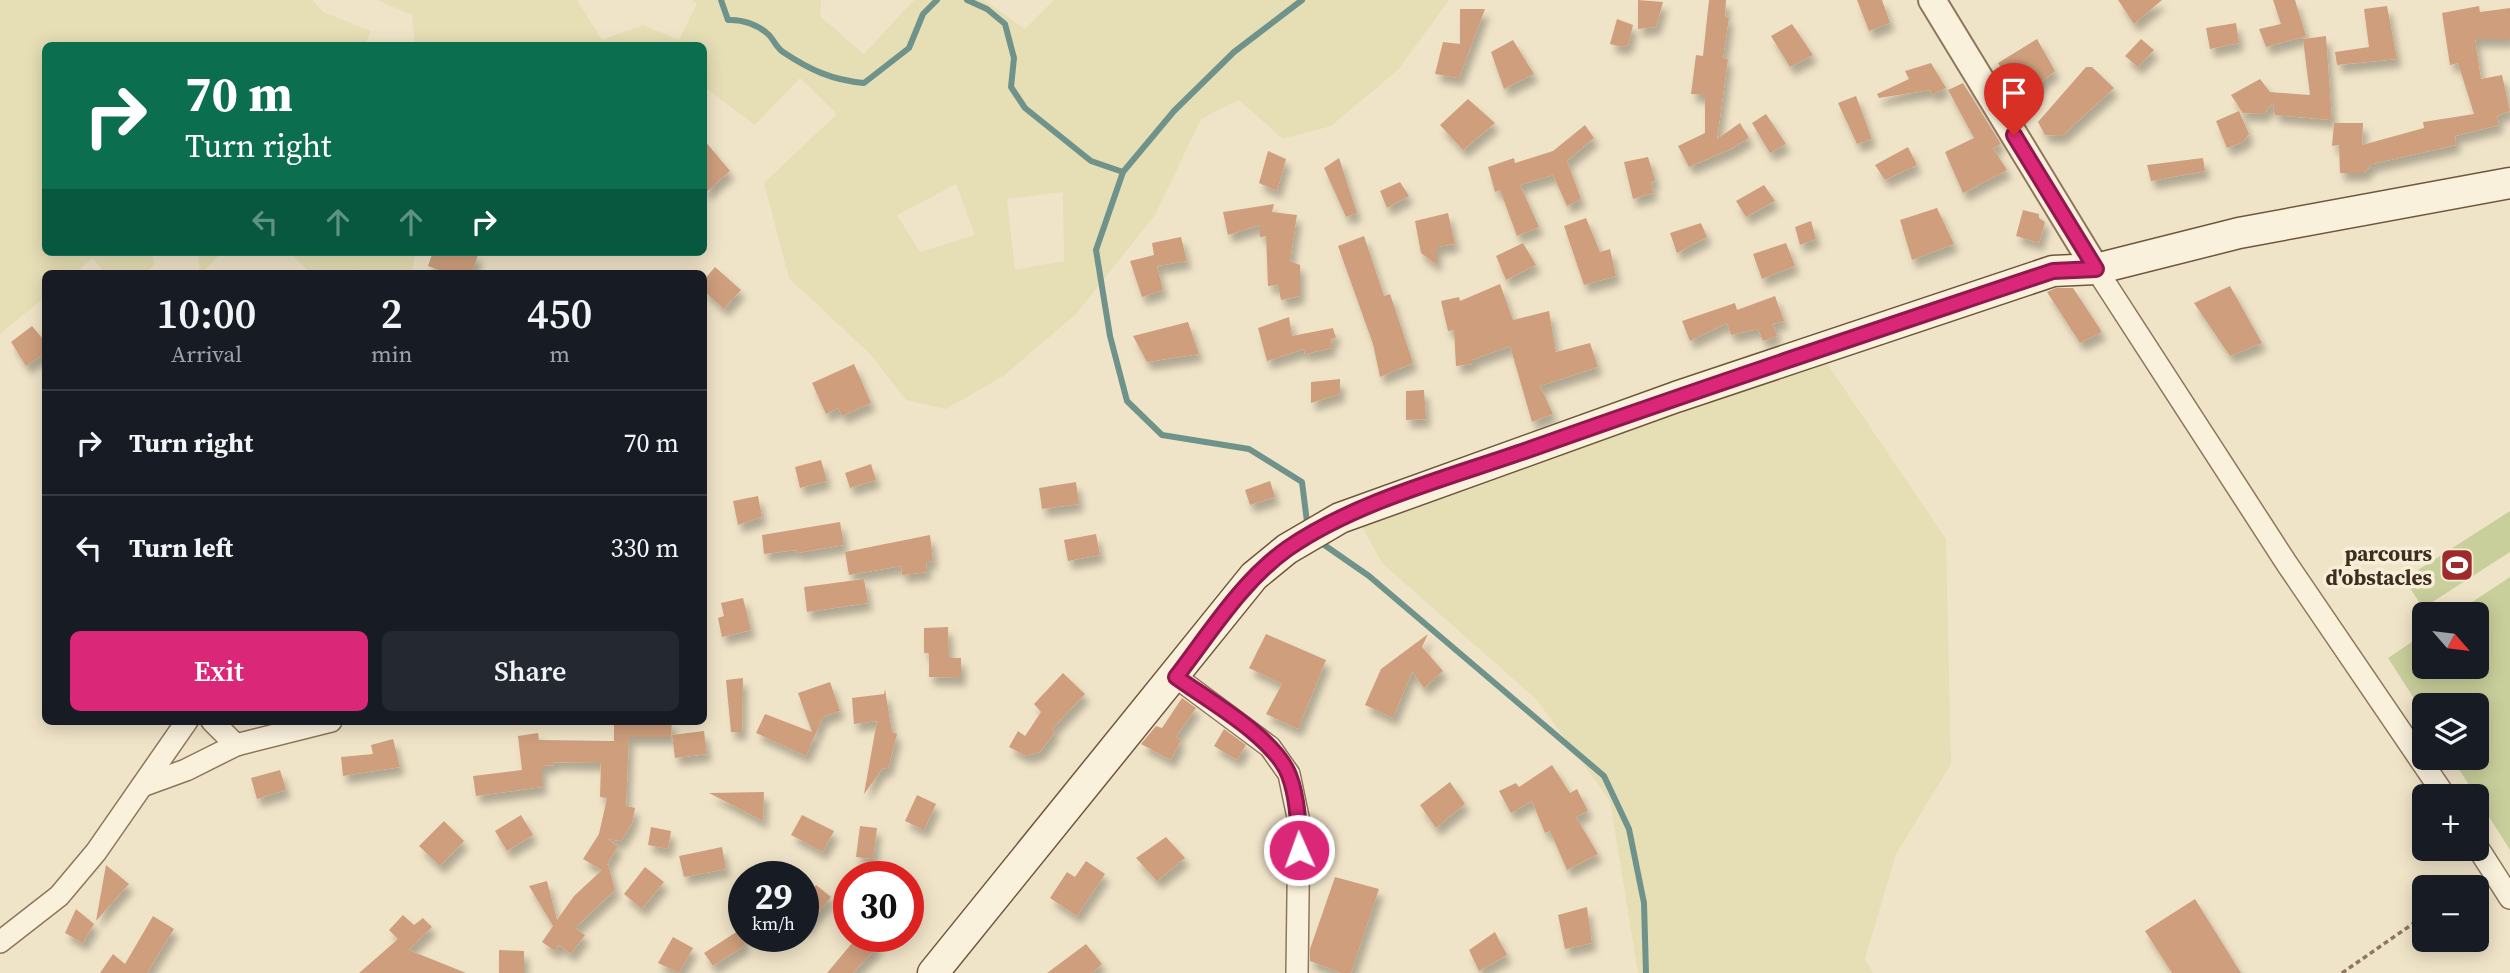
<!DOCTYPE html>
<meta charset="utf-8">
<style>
body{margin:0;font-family:"Source Serif 4",serif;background:#242831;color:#f1f3f6;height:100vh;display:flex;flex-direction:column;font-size:26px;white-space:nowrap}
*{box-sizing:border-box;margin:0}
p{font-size:23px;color:#9ea1a6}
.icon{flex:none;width:38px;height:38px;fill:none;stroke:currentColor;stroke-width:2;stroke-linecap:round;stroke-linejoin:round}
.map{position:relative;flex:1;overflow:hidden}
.panel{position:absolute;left:42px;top:270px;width:665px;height:455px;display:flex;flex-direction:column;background:#171b24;border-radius:10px;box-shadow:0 4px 18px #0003}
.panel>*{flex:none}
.top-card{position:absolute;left:42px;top:42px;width:665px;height:214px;border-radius:10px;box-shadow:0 4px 18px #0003;background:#0b6e4f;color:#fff;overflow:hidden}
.needle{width:46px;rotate:118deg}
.controls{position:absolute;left:2412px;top:602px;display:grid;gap:14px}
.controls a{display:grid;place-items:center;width:77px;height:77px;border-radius:10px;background:#171b24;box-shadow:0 4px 18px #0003;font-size:35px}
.speed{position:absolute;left:728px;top:861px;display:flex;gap:14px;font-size:35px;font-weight:700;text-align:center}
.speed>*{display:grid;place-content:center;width:91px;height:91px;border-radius:50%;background:#171b24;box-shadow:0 4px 18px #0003;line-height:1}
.speed small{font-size:18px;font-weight:400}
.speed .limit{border:10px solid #d22;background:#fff;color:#111}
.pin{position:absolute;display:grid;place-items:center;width:60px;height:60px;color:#fff;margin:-72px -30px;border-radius:50% 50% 50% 0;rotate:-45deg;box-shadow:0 0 7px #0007}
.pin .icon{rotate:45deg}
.me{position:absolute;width:77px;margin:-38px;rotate:358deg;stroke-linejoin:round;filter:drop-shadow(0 0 5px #0008)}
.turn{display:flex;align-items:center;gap:24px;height:147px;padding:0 28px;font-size:32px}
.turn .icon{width:91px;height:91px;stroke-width:2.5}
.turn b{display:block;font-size:49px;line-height:60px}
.lanes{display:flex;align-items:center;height:66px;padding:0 28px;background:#0003;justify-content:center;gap:35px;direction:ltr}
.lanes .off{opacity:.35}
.eta{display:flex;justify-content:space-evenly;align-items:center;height:119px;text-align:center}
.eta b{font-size:42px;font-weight:600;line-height:49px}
.button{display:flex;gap:14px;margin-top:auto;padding:14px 28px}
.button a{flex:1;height:80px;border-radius:10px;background:#db2777;color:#fff;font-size:28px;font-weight:600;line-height:80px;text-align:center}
.button a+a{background:#242831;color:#f1f3f6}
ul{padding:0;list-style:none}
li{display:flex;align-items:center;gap:21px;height:105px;padding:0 28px;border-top:2px solid #363941}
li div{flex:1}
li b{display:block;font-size:26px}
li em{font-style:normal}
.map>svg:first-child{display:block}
.farmland{fill:#e6deb5;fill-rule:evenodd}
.green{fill:#c9cf9b}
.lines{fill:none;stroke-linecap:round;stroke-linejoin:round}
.stream{stroke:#6f938a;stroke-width:6}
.building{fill:#cf9f7d;filter:url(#shadow)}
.minor-casing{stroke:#8d765c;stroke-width:24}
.tertiary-casing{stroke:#8d765c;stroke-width:30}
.secondary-casing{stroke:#6f573f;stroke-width:33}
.path{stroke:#8d765c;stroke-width:3.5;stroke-dasharray:5 3.5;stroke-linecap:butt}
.minor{stroke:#faf1dc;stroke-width:21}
.tertiary{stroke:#faf1dc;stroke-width:26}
.secondary{stroke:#faf1dc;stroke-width:30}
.route-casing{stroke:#8e194d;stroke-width:18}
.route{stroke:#db2777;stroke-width:12}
.labels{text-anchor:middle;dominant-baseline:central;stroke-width:7;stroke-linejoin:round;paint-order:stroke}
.poi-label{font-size:21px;font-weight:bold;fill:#3d2e20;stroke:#f7eed8;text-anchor:end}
</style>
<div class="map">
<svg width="2510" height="973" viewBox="0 0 2510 973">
<defs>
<filter id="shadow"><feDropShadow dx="4.5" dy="8" stdDeviation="3.5" flood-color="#0004"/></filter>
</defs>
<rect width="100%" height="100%" fill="#f0e4c8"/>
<g class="farmland">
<polygon points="0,0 313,0 323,12 371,31 364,46 46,46 46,252 152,252 154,265 145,273 104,273 93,258 75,273 46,273 45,297 0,334"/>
<path d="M377 0H577L602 40 643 25 679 40 697 3 692 0H821L820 16 864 54 914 0H984L1025 29 1054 0H1449L1399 69 1331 126 1283 139 1239 100 1201 119 1155 215 1076 314 1005 375 946 409 906 400 871 355 789 278 764 183 837 114 800 78 755 125 707 89 704 91V46L415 45 412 15ZM956 184 975 235 920 252 897 215ZM1063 192 1064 261 1015 270 1007 199Z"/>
<polygon points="198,252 222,252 202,273 200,273"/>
<polygon points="288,252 415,252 412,273 358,273 353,269 349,273 311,273"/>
<polygon points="1826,362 1946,539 1951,764 1896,854 1865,959 1873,973 1638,973 1610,801 1537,700 1382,563 1361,525"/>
</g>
<g class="green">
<polygon points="2510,511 2510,552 2423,608 2404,579"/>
<polygon points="2510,577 2510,850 2452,758 2476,758 2476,705 2424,705 2424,714 2388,658 2424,634 2424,667 2476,667 2476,614 2454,614"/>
</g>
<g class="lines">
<g class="stream">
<path d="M721 0 728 20C742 19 759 25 769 35 774 40 776 47 783 52 810 70 832 80 864 83L909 48 923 14 937 0"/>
<polyline points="967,0 987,9 1005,24 1014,58 1011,87 1025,108 1091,161 1123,172 1174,111 1234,52 1302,0"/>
<polyline points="1123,172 1096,250 1110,336 1127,401 1162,435 1249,449 1302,482 1307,522"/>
<polyline points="1320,542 1369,576 1604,776 1629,829 1644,903 1646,973"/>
</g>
</g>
<g class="building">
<polygon points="1638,0 1663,2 1656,27 1638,29"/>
<polygon points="1709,0 1726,0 1725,17 1729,18 1723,58 1728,59 1717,139 1740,123 1749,138 1731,149 1689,167 1678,146 1705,133 1705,95 1691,94 1696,55 1703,56"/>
<polygon points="1857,0 1882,0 1890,23 1869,31"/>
<polygon points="2118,0 2162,0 2134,24"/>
<polygon points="2273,0 2295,0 2306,36 2266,47 2259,29 2281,24"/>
<polygon points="2387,6 2397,59 2337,65 2335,52 2369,47 2364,9"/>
<polygon points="2479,6 2480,12 2510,8 2510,39 2475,39 2481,79 2502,75 2510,111 2497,116 2499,125 2455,136 2456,145 2372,164 2364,173 2340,173 2339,145 2332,146 2334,123 2363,123 2362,145 2424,128 2423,122 2474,114 2458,63 2450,65 2442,13"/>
<polygon points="1460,9 1485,9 1459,78 1435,74 1443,42 1460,44"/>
<polygon points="1617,19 1633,25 1628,45 1622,47 1610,44"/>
<polygon points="2236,23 2239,43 2210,49 2206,28"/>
<polygon points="1792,24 1813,55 1790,67 1771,36"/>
<polygon points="2326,36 2332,120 2275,115 2273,103 2264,114 2243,113 2231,95 2260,79 2270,92 2310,95 2303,39"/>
<polygon points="2037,39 2055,71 2020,99 1998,63"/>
<polygon points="2141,39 2154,50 2138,67 2125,56"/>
<polygon points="1513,40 1534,74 1504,89 1491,52"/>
<polygon points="1931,63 1946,88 1932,95 1930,90 1879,98 1877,94 1909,79 1905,71"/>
<polygon points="2086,67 2092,67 2114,88 2062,136 2045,135 2038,122"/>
<polygon points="1963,83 2001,144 1993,148 2007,170 1963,193 1945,152 1974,138 1948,90"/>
<polygon points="1856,96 1872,139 1857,144 1838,103"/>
<polygon points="1468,99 1495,123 1463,150 1440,125"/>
<polygon points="2239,111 2249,134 2243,142 2227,148 2216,121"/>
<polygon points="1766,114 1786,144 1770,153 1752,123"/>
<polygon points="1585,125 1594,138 1567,161 1581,199 1567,206 1553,175 1520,185 1539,227 1517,236 1500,190 1495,192 1488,167 1514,158 1515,163 1553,151"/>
<polygon points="704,140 730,171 704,194"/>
<polygon points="1908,147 1917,165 1885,180 1875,165"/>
<polygon points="1268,151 1286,159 1277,191 1259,183"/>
<polygon points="1648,157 1655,180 1651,183 1653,193 1633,199 1624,162"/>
<polygon points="1339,158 1357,213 1346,217 1324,168"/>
<polygon points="2203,158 2205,171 2151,181 2147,165"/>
<polygon points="1400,182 1409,196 1387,208 1380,191"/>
<polygon points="1764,185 1775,201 1746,217 1736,201"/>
<polygon points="1274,204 1272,212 1297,215 1290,261 1300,265 1300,296 1281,300 1278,285 1268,286 1266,236 1260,237 1260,225 1228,235 1223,212"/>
<polygon points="1937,208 1954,244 1912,260 1900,220"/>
<polygon points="2023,210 2039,214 2039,218 2045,222 2039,243 2016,236"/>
<polygon points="1448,213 1455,244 1437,247 1437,265 1421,253 1415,221"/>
<polygon points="1586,218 1600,252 1610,249 1616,276 1584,285 1564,226"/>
<polygon points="1811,221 1816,239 1800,245 1795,227"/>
<polygon points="1701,223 1707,237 1677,253 1670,233"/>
<polygon points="1364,236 1384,296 1390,294 1413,363 1380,377 1373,344 1338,246"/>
<polygon points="1181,237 1187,261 1157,266 1163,290 1142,297 1130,261 1154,255 1152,243"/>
<polygon points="1523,243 1536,265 1506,280 1496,256"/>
<polygon points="1786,243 1795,266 1762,279 1753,254"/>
<polygon points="433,252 469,252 478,255 472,273 447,273 428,266"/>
<polygon points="715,267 741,290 724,309 704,291 704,280"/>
<polygon points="1500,284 1513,320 1549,311 1556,352 1590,343 1598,367 1540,386 1553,414 1532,422 1510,346 1472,360 1472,364 1456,366 1454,330 1448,331 1441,301 1459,297 1460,301"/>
<polygon points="2230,286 2262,343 2230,356 2194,303"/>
<polygon points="2056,288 2073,288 2102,332 2080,343 2047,292"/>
<polygon points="1775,296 1784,321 1773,324 1777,336 1763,341 1758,329 1731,335 1727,323 1690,341 1682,321 1735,303 1737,310"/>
<polygon points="1289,317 1292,336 1333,328 1336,338 1331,339 1332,348 1305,354 1304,349 1267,361 1258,328"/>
<polygon points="1188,322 1199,354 1147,362 1133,336"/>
<polygon points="32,326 46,343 46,353 26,366 11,342"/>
<polygon points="854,364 871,403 842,416 838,408 826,414 812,383"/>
<polygon points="1340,379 1340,394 1311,403 1311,382"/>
<polygon points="1424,390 1426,419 1406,420 1406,391"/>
<polygon points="821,460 827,481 800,488 795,467"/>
<polygon points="871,464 876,480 850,488 845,473"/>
<polygon points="1270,481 1275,497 1250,505 1245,490"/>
<polygon points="1076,482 1079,504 1042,509 1039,488"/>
<polygon points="758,496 762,517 738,525 733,501"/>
<polygon points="840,522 844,545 797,553 796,550 764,554 762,535"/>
<polygon points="1096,534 1100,555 1068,561 1064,540"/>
<polygon points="930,535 933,561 926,562 927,572 902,575 901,566 849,575 845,552"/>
<polygon points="864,579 868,603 807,612 804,587"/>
<polygon points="743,598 751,630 722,637 718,618 724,616 721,603"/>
<polygon points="948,627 949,658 961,658 961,678 929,677 929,653 924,653 924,628"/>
<polygon points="1266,634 1326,660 1298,729 1266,714 1282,684 1249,668"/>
<polygon points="1428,634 1422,647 1443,671 1424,688 1412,672 1393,718 1365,705 1381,669"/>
<polygon points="1063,673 1085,694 1052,729 1055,732 1040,752 1026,756 1009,747 1018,731 1025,736 1041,712 1034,704"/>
<polygon points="743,678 742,732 731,732 726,680"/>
<polygon points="830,682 840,711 823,717 806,756 756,733 765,714 812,732 798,693"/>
<polygon points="885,689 892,732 897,734 888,769 883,768 864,794 877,721 854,724 852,698 884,694"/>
<polygon points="1182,698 1196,708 1176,737 1181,740 1171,760 1141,744 1156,726 1162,728"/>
<polygon points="614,721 672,721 671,737 629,737 626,806 635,808 632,823 621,841 608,839 618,846 606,866 608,864 615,890 575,928 585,935 571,954 559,945 555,951 542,942 553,926 529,886 547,881 557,920 574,896 602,870 583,859 599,834 607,798 600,797 601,763 553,762 554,765 542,766 542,787 476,796 473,776 522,770 518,736 538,733 539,740 614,741"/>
<polygon points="1224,729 1246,745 1237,760 1214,746"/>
<polygon points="704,731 707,754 675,758 672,735"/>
<polygon points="393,739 400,767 343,776 341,757 373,754 371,745"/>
<polygon points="1552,765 1570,793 1577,789 1588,811 1576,817 1598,854 1567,870 1550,831 1545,833 1532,801 1511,813 1499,791 1516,783 1519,787"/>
<polygon points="280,770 286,790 257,799 251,778"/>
<polygon points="1450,782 1465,804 1436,828 1420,805"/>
<polygon points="764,792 763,821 709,793"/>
<polygon points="917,795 936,804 924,830 905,821"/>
<polygon points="521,815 533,835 507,851 495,831"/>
<polygon points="802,815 834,831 823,852 791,835"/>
<polygon points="444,821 464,841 440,866 419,846"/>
<polygon points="860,826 877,828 873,859 856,857"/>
<polygon points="651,827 671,831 668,849 648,845"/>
<polygon points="1166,837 1185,858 1157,881 1136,858"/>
<polygon points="722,847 726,869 684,877 679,856"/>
<polygon points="1086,861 1105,874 1077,916 1050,898 1067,872 1075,877"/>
<polygon points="106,865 129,884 96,921"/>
<polygon points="645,867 664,882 642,909 624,894"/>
<polygon points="1335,877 1379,889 1351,973 1341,973 1310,961 1310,949"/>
<polygon points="816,885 831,897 803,931 803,902"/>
<polygon points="2195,899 2241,973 2172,973 2145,931"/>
<polygon points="1587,907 1592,943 1565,949 1558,915"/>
<polygon points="76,909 94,924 83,943 65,933"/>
<polygon points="403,915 414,925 423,918 432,927 409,950 466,973 359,973 398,939 389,930"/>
<polygon points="153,916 174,929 147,973 100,973 113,954 125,964"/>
<polygon points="744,927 744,946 713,966 704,953"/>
<polygon points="1495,932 1507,955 1479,971 1469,950"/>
<polygon points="858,936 867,936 878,946 853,973 827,973"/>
<polygon points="673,937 693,948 679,973 658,963"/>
<polygon points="1086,944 1102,964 1092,973 1047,973"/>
<polygon points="499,950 524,951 524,973 499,973"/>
</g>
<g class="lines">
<defs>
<g id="minor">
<polyline points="2096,269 2287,564 2445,796"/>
<polyline points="1176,677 1270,747 1289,774 1299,822 1297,973"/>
<polyline points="212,721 236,745"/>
<polyline points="142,786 186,770 236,745 331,721"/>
<polyline points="2476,845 2510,898"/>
<polyline points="0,942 59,896 96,852 187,721"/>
</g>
<polyline id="tertiary" points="1932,0 2096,269"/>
<polyline id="secondary" points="933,973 1254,576 1287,549 1340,518 1676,397 2053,271 2096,269 2239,233 2510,183"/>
</defs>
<use href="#minor" class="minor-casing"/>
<use href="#tertiary" class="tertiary-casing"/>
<use href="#secondary" class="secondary-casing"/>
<g class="path">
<polyline points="2465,887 2475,880"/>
<polyline points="2342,973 2424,916"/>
</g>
<use href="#minor" class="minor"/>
<use href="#tertiary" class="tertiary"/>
<use href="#secondary" class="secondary"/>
</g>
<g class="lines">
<defs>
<path id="route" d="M1299 850C1299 826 1298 799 1289 775 1274 737 1209 701 1176 677 1210 633 1241 582 1287 549 1357 500 1455 476 1536 447 1707 386 1880 329 2053 271L2096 269 2014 135"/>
</defs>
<use href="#route" class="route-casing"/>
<use href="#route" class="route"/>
</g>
<defs>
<symbol id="stadium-square" viewBox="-11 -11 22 22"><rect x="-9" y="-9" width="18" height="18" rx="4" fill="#9e2a2b" stroke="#f7eed8"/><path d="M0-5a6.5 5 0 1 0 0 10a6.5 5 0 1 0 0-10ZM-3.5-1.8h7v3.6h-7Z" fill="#fff"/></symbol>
</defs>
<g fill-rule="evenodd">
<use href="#stadium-square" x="2438" y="546" width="38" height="38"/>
</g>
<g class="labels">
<g class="poi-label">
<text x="2432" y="553">parcours<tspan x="2432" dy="24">d'obstacles</tspan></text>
</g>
</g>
</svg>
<div class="controls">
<a><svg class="needle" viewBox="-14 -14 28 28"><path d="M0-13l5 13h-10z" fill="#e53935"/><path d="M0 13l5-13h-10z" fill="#9ea1a6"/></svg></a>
<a><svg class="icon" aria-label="layers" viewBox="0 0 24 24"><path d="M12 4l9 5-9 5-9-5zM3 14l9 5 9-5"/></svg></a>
<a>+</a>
<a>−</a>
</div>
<div class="speed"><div>29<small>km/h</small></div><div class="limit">30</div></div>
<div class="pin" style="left:2014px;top:135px;background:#d93025"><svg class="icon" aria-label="arrive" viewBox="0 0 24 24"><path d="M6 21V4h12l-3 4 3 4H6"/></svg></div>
<svg class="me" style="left:1299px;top:850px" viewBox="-20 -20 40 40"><circle r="17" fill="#db2777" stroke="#fff" stroke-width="3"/><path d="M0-11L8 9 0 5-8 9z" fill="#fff"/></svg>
<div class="top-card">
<div class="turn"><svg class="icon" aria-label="right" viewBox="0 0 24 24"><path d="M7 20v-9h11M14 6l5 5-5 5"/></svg><div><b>70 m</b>Turn right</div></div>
<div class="lanes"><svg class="icon off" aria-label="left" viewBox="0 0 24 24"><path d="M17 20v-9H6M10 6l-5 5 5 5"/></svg><svg class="icon off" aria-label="ahead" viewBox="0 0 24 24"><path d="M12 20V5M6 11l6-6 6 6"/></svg><svg class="icon off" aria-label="ahead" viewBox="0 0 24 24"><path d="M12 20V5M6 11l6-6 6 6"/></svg><svg class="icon" aria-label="right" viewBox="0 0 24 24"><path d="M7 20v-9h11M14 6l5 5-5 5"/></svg></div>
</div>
<section class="panel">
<div class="eta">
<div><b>10:00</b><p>Arrival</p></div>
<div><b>2</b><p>min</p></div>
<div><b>450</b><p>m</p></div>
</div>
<ul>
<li><svg class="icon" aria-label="right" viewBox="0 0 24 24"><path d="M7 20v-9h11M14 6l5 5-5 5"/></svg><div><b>Turn right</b></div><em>70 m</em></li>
<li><svg class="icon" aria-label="left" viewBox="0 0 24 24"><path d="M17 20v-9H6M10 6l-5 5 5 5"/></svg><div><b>Turn left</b></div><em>330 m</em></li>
</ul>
<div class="button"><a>Exit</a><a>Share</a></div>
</section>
</div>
